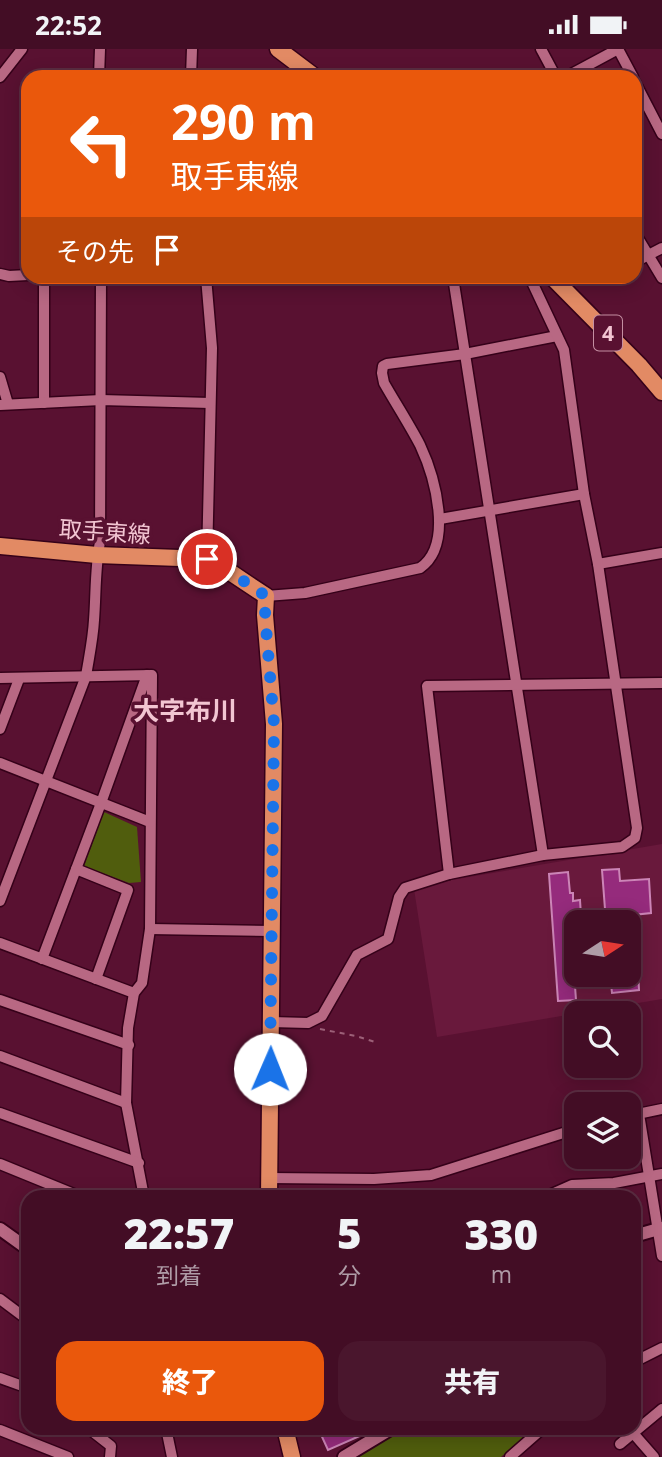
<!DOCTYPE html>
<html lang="ja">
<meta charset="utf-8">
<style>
body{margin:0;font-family:"Open Sans","Noto Sans JP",sans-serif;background:#4a162d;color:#f1f3f6;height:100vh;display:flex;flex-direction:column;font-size:26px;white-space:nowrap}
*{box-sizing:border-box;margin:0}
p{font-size:23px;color:#af9ca7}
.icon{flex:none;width:38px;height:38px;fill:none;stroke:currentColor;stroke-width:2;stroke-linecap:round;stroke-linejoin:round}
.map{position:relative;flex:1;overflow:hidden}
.details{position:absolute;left:21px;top:1141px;width:620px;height:245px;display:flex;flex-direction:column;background:#430d25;border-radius:21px;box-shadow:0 4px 18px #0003,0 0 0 2px #5b2d42}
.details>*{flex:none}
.hud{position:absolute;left:21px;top:21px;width:621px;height:214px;border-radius:21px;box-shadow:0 4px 18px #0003,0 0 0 2px #5b2d42;background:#ea580c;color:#fff;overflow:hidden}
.needle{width:46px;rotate:78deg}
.tools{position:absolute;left:564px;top:861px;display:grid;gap:14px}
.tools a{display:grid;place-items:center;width:77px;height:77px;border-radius:14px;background:#430d25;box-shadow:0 4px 18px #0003,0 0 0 2px #5b2d42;font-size:35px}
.pin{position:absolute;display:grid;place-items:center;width:60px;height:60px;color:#fff;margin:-30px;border:4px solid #fff;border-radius:50%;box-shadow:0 2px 7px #0007}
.me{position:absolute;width:77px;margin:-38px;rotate:1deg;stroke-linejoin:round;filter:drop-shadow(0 0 5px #0008)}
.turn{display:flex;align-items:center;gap:24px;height:147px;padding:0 35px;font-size:32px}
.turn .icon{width:91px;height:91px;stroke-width:2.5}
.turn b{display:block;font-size:49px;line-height:60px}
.then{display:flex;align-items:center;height:66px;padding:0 35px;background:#0003;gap:14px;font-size:26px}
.eta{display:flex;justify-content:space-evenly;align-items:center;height:119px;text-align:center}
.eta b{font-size:42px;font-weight:800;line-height:49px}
.action{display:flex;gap:14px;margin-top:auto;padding:14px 35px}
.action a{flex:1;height:80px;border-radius:21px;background:#ea580c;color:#fff;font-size:28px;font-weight:800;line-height:80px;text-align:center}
.action a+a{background:#4a162d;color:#f1f3f6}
.status{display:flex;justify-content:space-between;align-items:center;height:49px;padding:0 35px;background:#430d25;direction:ltr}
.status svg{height:19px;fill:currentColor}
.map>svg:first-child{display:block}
.built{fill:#69193c;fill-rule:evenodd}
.green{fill:#505d0d}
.building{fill:#952b7c;stroke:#cc85b7;stroke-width:2}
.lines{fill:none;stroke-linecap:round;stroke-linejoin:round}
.minor-casing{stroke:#350119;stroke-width:13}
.tertiary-casing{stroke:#350119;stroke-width:16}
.primary-casing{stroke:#350119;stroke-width:19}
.path{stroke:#9c6078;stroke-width:2;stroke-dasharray:5 5;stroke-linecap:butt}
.minor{stroke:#b86883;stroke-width:10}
.tertiary{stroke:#b86883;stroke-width:12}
.primary{stroke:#e28a64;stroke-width:16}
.route{stroke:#1a73e8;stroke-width:12;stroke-dasharray:0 21.6}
.labels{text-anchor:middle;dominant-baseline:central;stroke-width:7;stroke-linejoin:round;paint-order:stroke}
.shield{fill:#591131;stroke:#c48fa2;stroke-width:2}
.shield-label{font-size:21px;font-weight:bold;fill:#f2c5d2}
.street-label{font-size:23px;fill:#f2c5d2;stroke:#591131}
.quarter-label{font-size:26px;font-weight:bold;fill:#f2c5d2;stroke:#591131}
</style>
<div class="status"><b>22:52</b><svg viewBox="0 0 49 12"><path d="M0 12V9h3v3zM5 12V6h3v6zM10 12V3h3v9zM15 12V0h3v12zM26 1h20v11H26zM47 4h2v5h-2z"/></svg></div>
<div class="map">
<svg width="662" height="1408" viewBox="0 0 662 1408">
<rect width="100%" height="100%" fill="#591131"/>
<path class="built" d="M662 795V950L437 988 414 840 440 833ZM576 873H628V926H576Z"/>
<g class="green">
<polygon points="104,763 137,778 141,833 129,834 84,817"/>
<polygon points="406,1379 534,1379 501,1408 358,1408"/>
</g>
<g class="building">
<polygon points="619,820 620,832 649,830 651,864 633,866 633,873 606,873 602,821"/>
<polygon points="568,823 570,844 573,844 573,852 580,851 581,867 570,867 573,908 576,908 576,923 574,923 576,951 558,952 549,825"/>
<polygon points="638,922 639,941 612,944 610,926 628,926 628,923"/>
<polygon points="318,1379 359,1379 362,1386 328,1401"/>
</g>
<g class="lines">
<defs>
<g id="minor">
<polyline points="541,0 556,28"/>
<polyline points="618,0 633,28"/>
<polyline points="0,28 22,0"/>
<polyline points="99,28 100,0"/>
<polyline points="191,28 192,0"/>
<polyline points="566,28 618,0"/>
<polyline points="635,33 662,85"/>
<polyline points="635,184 662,229"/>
<polyline points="635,213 662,199"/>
<polyline points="0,225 9,227 28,226"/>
<polyline points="44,228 44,354"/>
<polyline points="206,228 212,299 207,510"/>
<polyline points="453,228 543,806"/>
<polyline points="0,328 8,355"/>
<polyline points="0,356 101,351 210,354"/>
<polyline points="440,470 584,445"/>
<polyline points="598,515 662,504"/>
<path d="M266 547 305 544 420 519C454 496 435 428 420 396 409 375 396 355 384 334L382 324 383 317 387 315 465 305 557 287"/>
<polyline points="0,629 152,626 150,880 142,934 134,944 128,979 126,1054 144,1148"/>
<polyline points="0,680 19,630"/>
<polyline points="0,714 150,773"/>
<polyline points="76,820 128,841 96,930"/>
<polyline points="449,825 427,637 662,634"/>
<path d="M0 852 86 627C89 608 93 590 94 571 96 545 95 519 100 493L101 228"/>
<polyline points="150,880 272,882"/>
<polyline points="0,894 134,944"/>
<polyline points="42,910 101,754 147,626"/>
<polyline points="0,951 129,996"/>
<polyline points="271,973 308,974 322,967 357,906 388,890 399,848 405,839 449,825 543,806 622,798 635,789 637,779 598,515 584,445 564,301 532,233 532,228"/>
<polyline points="0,1007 126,1054"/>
<polyline points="0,1064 139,1114"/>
<polyline points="639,1065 662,1207"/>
<polyline points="628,1067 662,1060"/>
<polyline points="0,1115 81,1148"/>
<polyline points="268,1129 374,1130 431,1126 576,1080"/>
<polyline points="545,1148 572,1136 614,1134 662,1125"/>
<polyline points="0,1250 28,1271"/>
<polyline points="634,1313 662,1299"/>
<polyline points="0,1329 28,1339"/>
<polyline points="88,1379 111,1397 110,1408"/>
<polyline points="166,1379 172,1408"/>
<polyline points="0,1381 68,1408"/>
<polyline points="633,1384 654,1408"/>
<polyline points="620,1395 662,1360"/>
<polyline points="510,1408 543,1379"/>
</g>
<g id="tertiary">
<polyline points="0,1180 28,1200"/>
<polyline points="634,1187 662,1179"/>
<polyline points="344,1408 392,1379"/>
</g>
<g id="primary">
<polyline points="278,0 315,28"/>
<polyline points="552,228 639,316 662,343"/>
<polyline points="0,497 97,506 207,510 230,523 266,547 265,566 274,675 269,1148"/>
<polyline points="285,1379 292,1408"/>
</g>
</defs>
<use href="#minor" class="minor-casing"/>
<use href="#tertiary" class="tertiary-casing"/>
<use href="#primary" class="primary-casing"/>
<polyline class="path" points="320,980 356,987 375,993"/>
<use href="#minor" class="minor"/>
<use href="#tertiary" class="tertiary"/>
<use href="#primary" class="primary"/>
</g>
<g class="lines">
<polyline class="route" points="207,510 230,523 266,547 265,566 274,675 270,1020"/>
</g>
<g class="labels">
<rect class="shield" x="594" y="266.5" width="28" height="35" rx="5"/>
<g class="shield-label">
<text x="608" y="284">4</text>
</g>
<g class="street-label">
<text transform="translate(105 482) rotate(4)">取手東線</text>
</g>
<g class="quarter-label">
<text x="185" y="661">大字布川</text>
</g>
</g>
</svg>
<div class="tools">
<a><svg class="needle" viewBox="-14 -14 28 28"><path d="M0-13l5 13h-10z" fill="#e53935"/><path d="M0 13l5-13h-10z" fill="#af9ca7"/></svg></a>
<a><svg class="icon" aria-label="search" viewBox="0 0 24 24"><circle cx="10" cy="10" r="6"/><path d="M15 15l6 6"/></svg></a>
<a><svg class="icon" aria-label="layers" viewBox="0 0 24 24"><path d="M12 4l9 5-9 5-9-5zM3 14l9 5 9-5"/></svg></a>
</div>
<div class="pin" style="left:207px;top:510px;background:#d93025"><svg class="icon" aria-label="arrive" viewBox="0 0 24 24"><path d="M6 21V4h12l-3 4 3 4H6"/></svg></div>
<svg class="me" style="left:270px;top:1020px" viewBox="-20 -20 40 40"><circle r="19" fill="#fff"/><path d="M0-13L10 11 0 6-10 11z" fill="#1a73e8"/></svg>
<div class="hud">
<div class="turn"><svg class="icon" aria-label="left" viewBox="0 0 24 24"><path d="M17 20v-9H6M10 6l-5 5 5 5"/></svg><div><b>290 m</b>取手東線</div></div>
<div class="then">その先<svg class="icon" aria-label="arrive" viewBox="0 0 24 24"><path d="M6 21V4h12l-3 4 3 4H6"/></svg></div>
</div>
<section class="details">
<div class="eta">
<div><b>22:57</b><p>到着</p></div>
<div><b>5</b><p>分</p></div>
<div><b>330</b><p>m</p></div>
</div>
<div class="action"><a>終了</a><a>共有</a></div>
</section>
</div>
